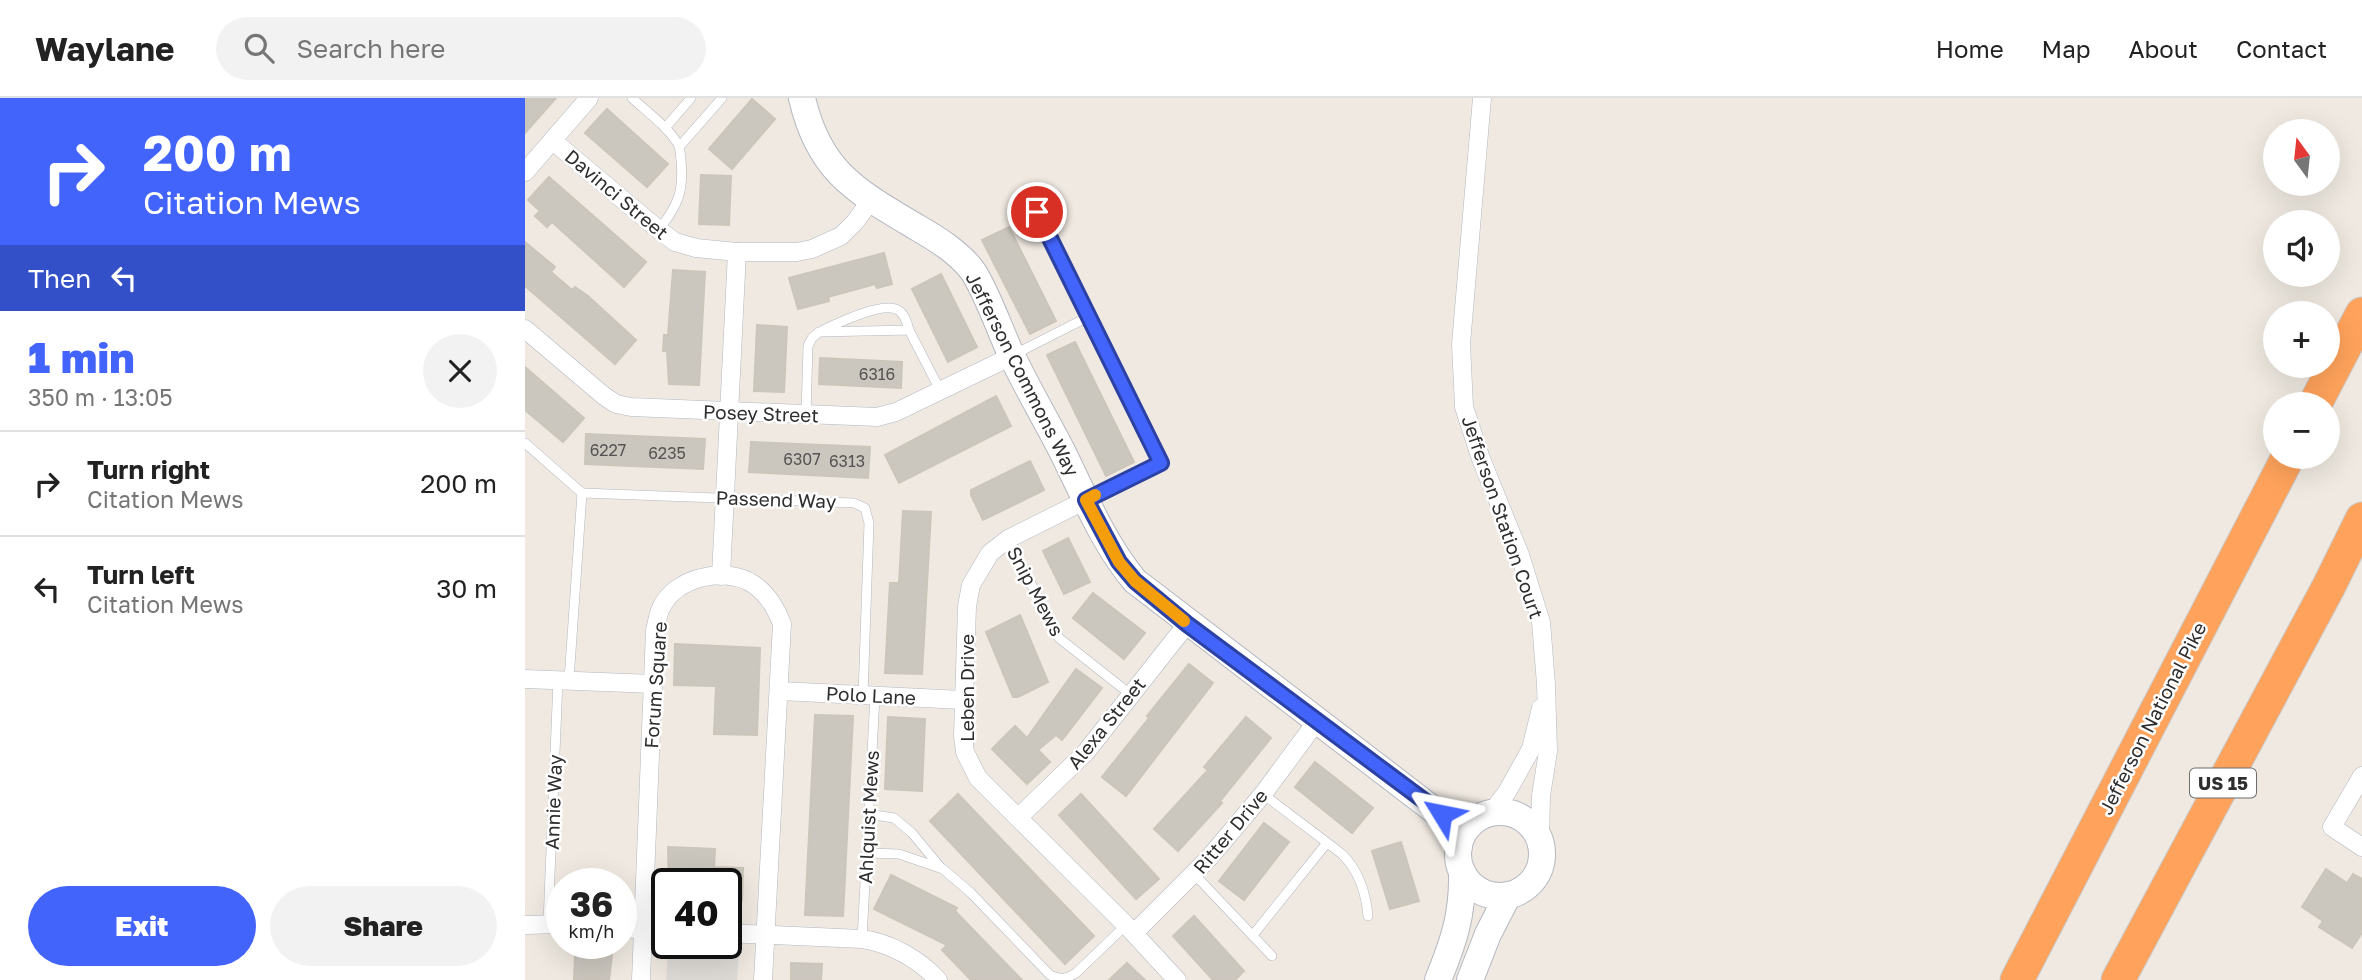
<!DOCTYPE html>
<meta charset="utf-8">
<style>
body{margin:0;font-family:"Golos Text",sans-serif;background:#f2f2f2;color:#222;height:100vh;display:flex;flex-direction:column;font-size:26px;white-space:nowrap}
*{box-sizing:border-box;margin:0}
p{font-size:23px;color:#767676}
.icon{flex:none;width:38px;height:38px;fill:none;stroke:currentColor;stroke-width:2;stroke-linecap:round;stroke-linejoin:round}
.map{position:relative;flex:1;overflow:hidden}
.side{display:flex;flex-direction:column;background:#fff;width:525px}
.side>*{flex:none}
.top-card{background:#4264fb;color:#fff;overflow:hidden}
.needle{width:46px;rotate:345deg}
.fabs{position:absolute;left:1738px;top:21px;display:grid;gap:14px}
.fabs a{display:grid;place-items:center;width:77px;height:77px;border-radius:50%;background:#fff;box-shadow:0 7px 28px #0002;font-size:35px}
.speed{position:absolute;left:21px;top:770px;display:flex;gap:14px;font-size:35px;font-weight:700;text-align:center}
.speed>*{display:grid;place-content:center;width:91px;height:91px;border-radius:50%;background:#fff;box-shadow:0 7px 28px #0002;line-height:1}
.speed small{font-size:18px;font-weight:400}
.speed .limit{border:4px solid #111;border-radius:10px;background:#fff;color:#111}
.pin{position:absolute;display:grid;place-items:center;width:60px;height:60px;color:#fff;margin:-30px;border:4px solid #fff;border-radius:50%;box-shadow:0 2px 7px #0007}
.me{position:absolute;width:77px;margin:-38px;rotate:305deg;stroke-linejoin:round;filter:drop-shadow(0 0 5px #0008)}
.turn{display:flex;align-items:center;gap:24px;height:147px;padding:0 28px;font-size:32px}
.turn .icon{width:91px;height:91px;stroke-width:2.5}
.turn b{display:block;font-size:49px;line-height:60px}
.then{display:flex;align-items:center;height:66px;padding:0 28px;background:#0003;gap:14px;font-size:26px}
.round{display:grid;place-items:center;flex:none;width:74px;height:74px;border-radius:37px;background:#f2f2f2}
.overview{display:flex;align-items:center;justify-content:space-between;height:119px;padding:0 28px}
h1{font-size:42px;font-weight:800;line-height:52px;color:#4264fb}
.button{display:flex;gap:14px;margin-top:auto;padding:14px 28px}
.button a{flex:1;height:80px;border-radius:42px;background:#4264fb;color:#fff;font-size:28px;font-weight:800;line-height:80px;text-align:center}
.button a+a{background:#f2f2f2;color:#222}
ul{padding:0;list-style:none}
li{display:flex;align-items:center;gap:21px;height:105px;padding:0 28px;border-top:2px solid #e0e0e0}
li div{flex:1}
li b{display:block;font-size:26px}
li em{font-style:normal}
header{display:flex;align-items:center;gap:42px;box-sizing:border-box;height:98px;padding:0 35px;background:#fff;border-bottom:2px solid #e0e0e0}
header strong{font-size:33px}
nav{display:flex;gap:38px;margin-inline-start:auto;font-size:24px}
.search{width:490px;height:63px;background:#f2f2f2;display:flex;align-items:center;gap:18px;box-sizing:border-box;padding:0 24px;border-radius:38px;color:#767676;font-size:26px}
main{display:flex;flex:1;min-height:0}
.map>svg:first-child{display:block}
.plaza{fill:#dfdcd8}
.building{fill:#cbc7bf;stroke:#cbc5ba;stroke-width:2}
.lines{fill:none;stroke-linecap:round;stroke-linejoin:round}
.lane-casing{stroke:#b4b7c1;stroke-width:10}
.street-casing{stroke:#b4b7c1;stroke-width:19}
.secondary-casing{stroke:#b4b7c1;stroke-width:28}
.highway-casing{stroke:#c9c9c9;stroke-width:35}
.lane{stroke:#fff;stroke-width:9}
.street{stroke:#fff;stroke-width:18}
.secondary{stroke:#fff;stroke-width:26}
.highway{stroke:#ffa35c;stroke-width:33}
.route-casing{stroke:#2b41a3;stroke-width:18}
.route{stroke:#4264fb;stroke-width:12}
.slow{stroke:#f59e0b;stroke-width:12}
.labels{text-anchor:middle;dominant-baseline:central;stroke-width:5;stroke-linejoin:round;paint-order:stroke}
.number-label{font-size:16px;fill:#555452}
.shield{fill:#fff;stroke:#6d6d6d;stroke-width:2}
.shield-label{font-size:18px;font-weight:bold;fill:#2e2e2e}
.street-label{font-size:19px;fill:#2e2e2e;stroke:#fff}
</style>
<header>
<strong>Waylane</strong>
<div class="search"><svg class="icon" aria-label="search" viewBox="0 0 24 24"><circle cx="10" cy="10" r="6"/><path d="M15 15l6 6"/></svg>Search here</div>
<nav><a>Home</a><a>Map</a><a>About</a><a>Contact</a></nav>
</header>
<main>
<section class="side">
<div class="top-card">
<div class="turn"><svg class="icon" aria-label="right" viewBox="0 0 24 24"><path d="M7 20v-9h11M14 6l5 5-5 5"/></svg><div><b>200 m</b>Citation Mews</div></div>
<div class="then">Then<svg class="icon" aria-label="left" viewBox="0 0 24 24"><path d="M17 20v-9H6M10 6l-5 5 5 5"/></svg></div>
</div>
<div class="overview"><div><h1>1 min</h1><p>350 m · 13:05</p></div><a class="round"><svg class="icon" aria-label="close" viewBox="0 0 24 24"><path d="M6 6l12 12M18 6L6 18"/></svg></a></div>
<ul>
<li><svg class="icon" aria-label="right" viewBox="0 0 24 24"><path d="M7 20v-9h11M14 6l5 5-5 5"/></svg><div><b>Turn right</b><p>Citation Mews</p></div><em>200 m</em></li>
<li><svg class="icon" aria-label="left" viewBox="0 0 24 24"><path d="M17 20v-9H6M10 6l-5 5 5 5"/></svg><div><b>Turn left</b><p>Citation Mews</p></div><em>30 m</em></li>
</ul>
<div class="button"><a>Exit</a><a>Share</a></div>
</section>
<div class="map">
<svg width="1837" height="882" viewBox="0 0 1837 882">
<rect width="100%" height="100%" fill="#efe9e1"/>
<polygon class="plaza" points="143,851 214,854 212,882 141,882"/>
<g class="building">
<polygon points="0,0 31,0 0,35"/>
<polygon points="227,1 250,21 207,71 184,51"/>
<polygon points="82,11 143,66 122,89 60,35"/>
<polygon points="176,77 206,78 204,127 174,126"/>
<polygon points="24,79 121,164 99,189 27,124 22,129 10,118 15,113 3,102"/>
<polygon points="484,129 531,223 505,236 457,142"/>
<polygon points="0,144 30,169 26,174 47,192 50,189 63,198 111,242 90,266 0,188"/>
<polygon points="359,155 367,186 352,190 350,186 303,199 304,203 273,211 264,180"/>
<polygon points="148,172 180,174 174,287 144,286 142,253 138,253 139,237 143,237"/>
<polygon points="416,176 452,249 423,264 387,191"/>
<polygon points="232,227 262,229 259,294 229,293"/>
<polygon points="550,244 609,364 581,378 522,257"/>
<polygon points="295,260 377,264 376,290 294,286"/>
<polygon points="0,269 59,320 38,344 0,312"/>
<polygon points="471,298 486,328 374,385 360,357"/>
<polygon points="61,336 180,341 178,371 60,366"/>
<polygon points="226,344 345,349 343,380 224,374"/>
<polygon points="505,363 519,392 458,422 446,397 446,392"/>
<polygon points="378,413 406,414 397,576 360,575 365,485 374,485"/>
<polygon points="543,440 565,484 539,496 518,453"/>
<polygon points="568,495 620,535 599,561 548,520"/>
<polygon points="495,517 523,584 493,599 488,599 461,534"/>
<polygon points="150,546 235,550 232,637 189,636 191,588 149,587"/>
<polygon points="664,566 688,585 601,698 577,679 624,620 622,618"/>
<polygon points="551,571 577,590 537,642 531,637 513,652 525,664 502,686 467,651 490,628 502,640"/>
<polygon points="290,617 328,618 318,818 280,817"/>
<polygon points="363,619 400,621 397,693 360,691"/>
<polygon points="721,619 746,640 695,703 697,705 653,753 629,731 683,672 679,669"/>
<polygon points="790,664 848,710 827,735 770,689"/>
<polygon points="433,696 569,838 540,866 405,723"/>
<polygon points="556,696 634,781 611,801 534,717"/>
<polygon points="739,725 764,744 719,802 694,783"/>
<polygon points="876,744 894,803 865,811 847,753"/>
<polygon points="143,749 190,751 189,769 218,770 217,802 201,802 201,786 144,786"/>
<polygon points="1801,771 1822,785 1828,776 1837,781 1837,835 1827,850 1794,829 1798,823 1777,809"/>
<polygon points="366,777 432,810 430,813 497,882 446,882 417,852 422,847 349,811"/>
<polygon points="669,818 719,873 710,882 688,882 648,838"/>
<polygon points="50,856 87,857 84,882 49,882"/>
<polygon points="266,865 297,866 296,882 266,882"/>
<polygon points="602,865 620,882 584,882"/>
</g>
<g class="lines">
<defs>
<g id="lane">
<path d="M107 0C122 14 142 28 153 46 156 51 155 57 156 62 159 94 153 107 134 132"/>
<polyline points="140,30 166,0"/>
<polyline points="155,48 197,0"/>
<polyline points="512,114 636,365 562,401"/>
<path d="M298 232C313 225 358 203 373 212 380 216 382 225 384 232"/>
<polyline points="490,256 563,219"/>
<polyline points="281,316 283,248 287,240 294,234 384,232 415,292"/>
<polyline points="0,345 57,395"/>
<polyline points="57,395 329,405 340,410 344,425 338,597"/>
<polyline points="483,441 534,540 605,596"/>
<polyline points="44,582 57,395"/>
<path d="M738 696 817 756C833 772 841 795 843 818"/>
<polyline points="343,716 369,720 387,735 416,770"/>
<path d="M341 755 374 756 418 771 446 795 525 877C535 882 541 881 551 875L601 827"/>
<polyline points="670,777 747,858"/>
<polyline points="23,825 33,582"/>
<polyline points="728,837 801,746"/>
<polyline points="337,841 350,598"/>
</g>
<g id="street">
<polyline points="957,0 936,246 939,309 956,361 995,457 1016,524 1021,586 1023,653 1016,698 1015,741"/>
<polyline points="28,43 134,132 150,144 171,150 212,154 272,154 287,151 316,138 330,124 346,102"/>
<polyline points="0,74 64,0"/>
<polyline points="0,231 79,298 91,306 106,309 352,319 371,314 487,258"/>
<polyline points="561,402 483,441 465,455 446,487 442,508 438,638 440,654 453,680 601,827 652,882"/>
<polyline points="196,478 212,154"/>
<polyline points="0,581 129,586"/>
<polyline points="255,593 438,602"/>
<polyline points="1837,678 1807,729 1837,749"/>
<polyline points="966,715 982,694 1006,651 1016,610"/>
<polyline points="494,719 561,654 662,526"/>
<polyline points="0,827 37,826"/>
<polyline points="96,830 142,833"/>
<path d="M201 835 337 841C365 845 394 861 413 882"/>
<polyline points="609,835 684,760 738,696 792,623"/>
<path d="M116 882 130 532C132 525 133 516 136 510 150 479 200 468 228 486 243 496 251 510 257 526L238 882"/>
</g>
<g id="secondary">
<path d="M277 0C294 74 331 93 393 130 412 141 433 154 447 172 460 190 475 232 485 254 501 288 520 320 537 353 559 397 578 445 610 483L914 716 934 748"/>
<circle cx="975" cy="756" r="42"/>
<path d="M913 882C929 843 938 816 937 774"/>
<polyline points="945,882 963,836 983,797"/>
</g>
<g id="highway">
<polyline points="1790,306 1837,216"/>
<polyline points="1492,882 1763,359"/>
<polyline points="1593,882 1804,488 1837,421"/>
</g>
</defs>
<use href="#lane" class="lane-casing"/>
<use href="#street" class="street-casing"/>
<use href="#secondary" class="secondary-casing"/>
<use href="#highway" class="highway-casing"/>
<use href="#lane" class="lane"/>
<use href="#street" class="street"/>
<use href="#secondary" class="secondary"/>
<use href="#highway" class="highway"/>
</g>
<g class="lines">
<defs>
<polyline id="route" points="512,114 636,365 561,402 594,464 610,483 662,526 917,716"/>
</defs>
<use href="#route" class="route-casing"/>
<use href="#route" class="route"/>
<polyline class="slow" points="570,397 561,402 594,464 610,483 659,523"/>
</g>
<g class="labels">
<g class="number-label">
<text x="352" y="276">6316</text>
<text x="83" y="352">6227</text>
<text x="142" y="355">6235</text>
<text x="277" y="361">6307</text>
<text x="322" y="363">6313</text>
</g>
<rect class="shield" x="1665" y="670.5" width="66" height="29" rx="5"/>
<g class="shield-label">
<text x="1698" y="685">US 15</text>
</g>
<g class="street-label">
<text transform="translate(92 96) rotate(40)">Davinci Street</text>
<text transform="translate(498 276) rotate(63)">Jefferson Commons Way</text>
<text transform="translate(236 315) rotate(2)">Posey Street</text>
<text transform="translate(251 401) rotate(2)">Passend Way</text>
<text transform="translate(978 419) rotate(71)">Jefferson Station Court</text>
<text transform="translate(511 493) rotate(62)">Snip Mews</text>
<text transform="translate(130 587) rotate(-86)">Forum Square</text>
<text transform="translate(441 590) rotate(-90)">Leben Drive</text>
<text transform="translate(346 597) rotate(3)">Polo Lane</text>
<text transform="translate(1627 620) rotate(-63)">Jefferson National Pike</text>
<text transform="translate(581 625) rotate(-51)">Alexa Street</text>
<text transform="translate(28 704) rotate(-88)">Annie Way</text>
<text transform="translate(343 719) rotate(-87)">Ahlquist Mews</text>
<text transform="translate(705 733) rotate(-50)">Ritter Drive</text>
</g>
</g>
</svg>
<div class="fabs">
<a><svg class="needle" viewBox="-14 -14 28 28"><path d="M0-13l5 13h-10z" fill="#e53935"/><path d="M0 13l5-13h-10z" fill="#767676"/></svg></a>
<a><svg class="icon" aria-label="sound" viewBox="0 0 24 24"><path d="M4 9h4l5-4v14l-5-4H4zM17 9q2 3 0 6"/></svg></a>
<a>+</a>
<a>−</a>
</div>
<div class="speed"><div>36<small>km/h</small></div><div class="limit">40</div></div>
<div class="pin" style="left:512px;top:114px;background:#d93025"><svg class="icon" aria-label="arrive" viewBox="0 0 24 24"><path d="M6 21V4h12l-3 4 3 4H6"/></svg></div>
<svg class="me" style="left:917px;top:716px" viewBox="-20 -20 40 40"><path d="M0-17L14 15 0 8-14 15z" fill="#4264fb" stroke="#fff" stroke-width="4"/></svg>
</div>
</main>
